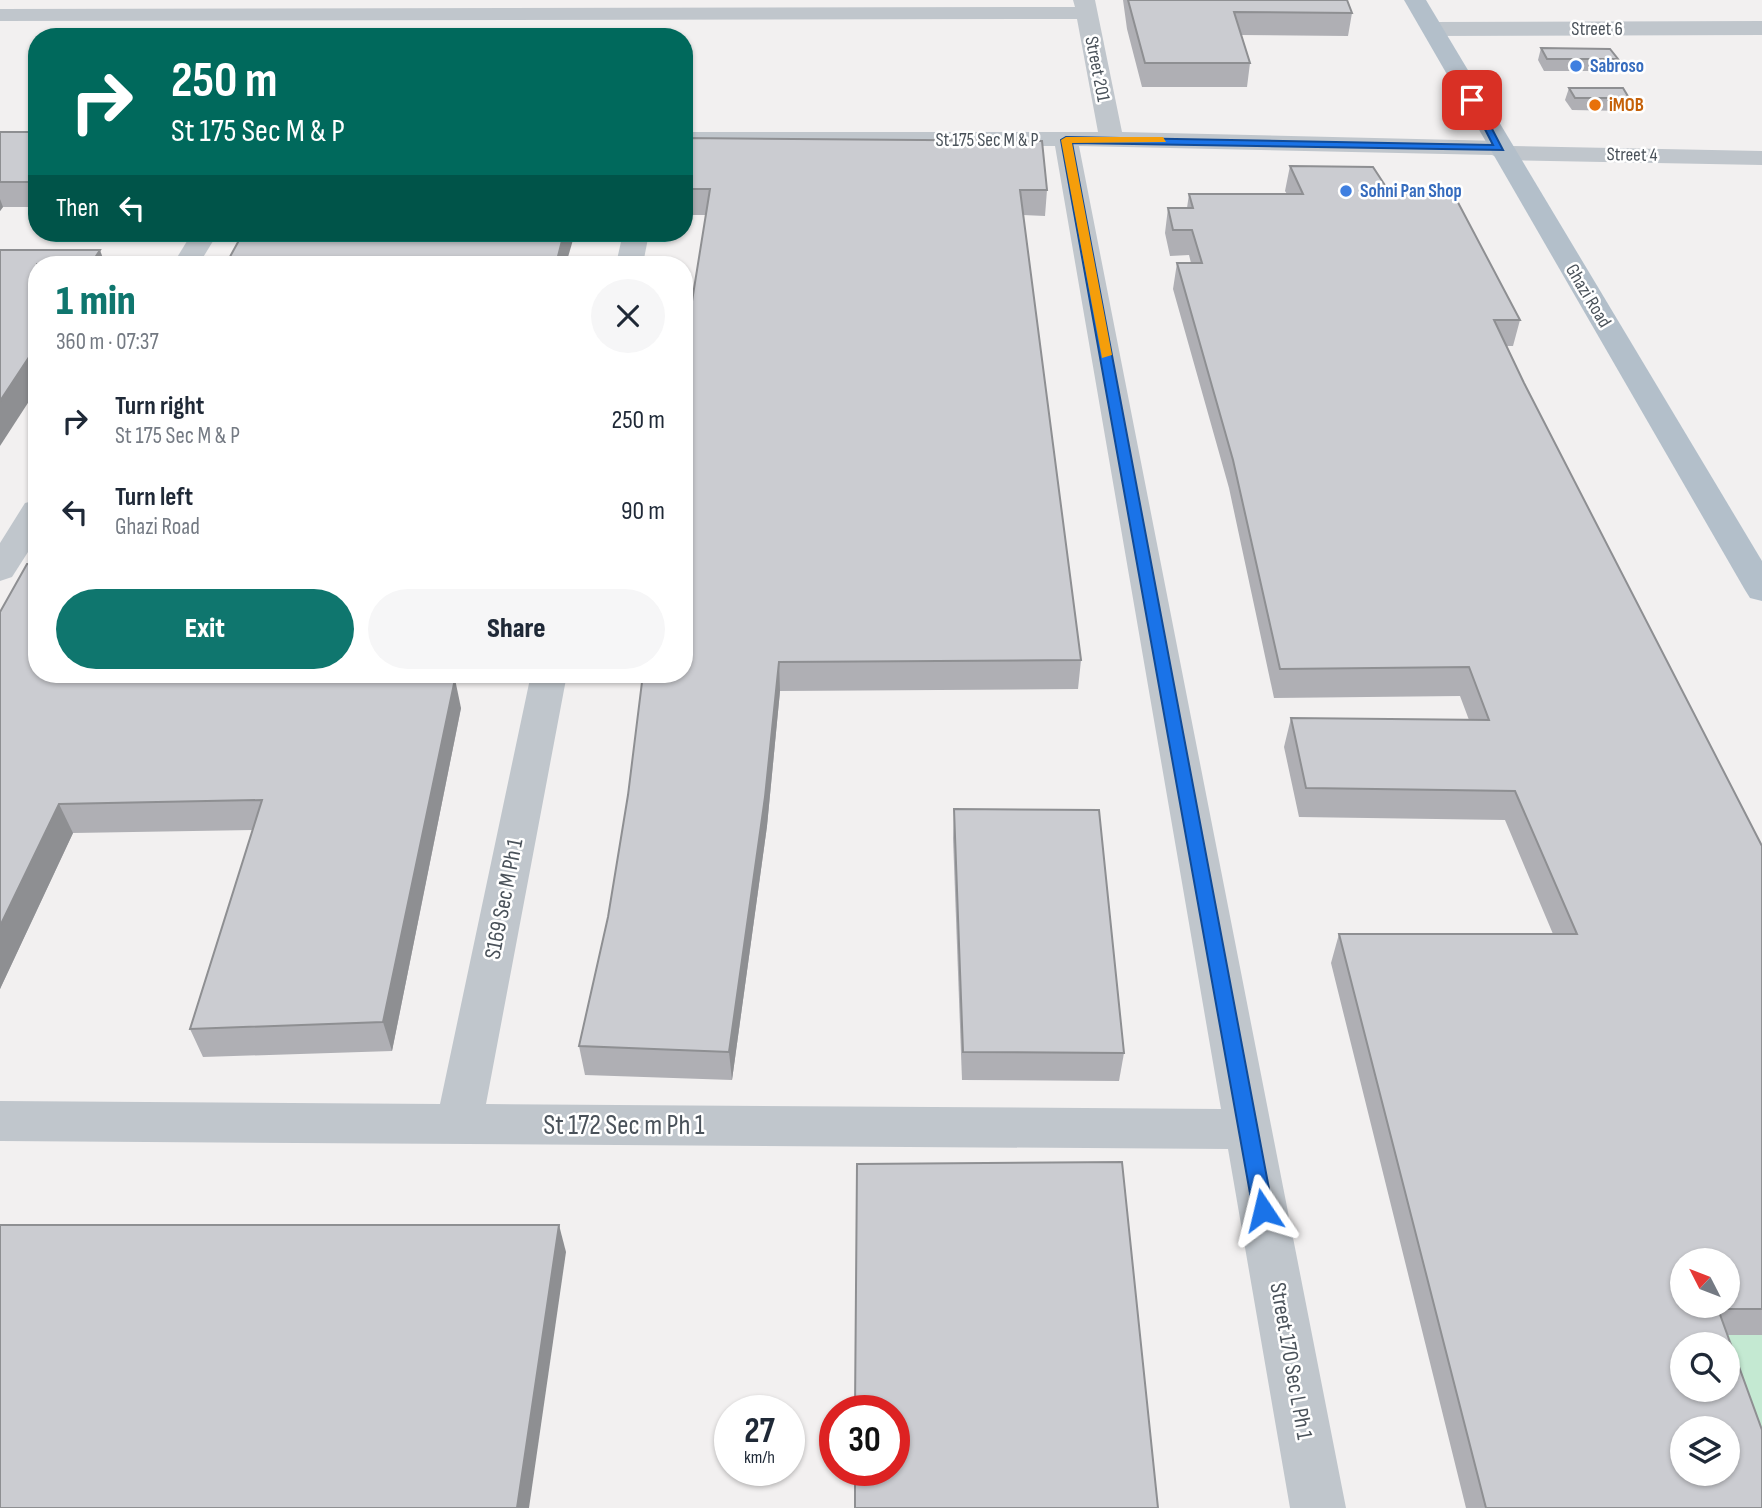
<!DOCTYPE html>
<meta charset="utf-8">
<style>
body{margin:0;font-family:"Sofia Sans Condensed",sans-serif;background:#f6f6f7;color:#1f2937;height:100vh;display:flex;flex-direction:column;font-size:26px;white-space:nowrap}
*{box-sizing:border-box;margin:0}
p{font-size:23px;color:#747a83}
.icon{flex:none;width:38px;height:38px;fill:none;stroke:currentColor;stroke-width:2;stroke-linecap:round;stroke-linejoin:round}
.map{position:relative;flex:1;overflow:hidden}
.side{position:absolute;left:28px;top:256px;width:665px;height:427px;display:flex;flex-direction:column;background:#fff;border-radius:28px;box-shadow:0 2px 5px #0004}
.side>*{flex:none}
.banner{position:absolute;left:28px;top:28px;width:665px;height:214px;border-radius:28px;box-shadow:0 2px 5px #0004;background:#00695c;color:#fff;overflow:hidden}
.needle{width:46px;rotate:312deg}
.controls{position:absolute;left:1670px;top:1248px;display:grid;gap:14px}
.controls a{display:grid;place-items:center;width:70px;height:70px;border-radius:50%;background:#fff;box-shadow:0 2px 5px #0004;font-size:35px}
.speed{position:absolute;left:714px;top:1395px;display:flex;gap:14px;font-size:35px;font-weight:700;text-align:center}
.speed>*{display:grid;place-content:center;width:91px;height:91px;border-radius:50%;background:#fff;box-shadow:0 2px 5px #0004;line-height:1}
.speed small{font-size:18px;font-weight:400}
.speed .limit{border:10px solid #d22;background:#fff;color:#111}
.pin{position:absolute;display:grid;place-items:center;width:60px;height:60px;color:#fff;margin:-30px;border-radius:14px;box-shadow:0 4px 10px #0006}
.me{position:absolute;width:77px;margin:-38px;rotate:350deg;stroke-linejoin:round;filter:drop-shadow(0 0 5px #0008)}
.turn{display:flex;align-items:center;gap:24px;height:147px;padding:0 28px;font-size:32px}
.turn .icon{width:91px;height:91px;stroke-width:2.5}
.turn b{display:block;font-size:49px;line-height:60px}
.then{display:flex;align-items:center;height:66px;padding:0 28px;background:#0003;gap:14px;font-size:26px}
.round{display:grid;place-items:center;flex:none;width:74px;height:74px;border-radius:37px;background:#f6f6f7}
.overview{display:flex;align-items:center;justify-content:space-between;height:119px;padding:0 28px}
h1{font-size:42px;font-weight:800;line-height:52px;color:#0f766e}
.action{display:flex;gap:14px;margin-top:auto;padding:14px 28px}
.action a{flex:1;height:80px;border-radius:42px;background:#0f766e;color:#fff;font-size:28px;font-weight:800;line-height:80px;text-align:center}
.action a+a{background:#f6f6f7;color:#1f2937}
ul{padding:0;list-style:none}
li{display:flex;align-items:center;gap:21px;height:91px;padding:0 28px}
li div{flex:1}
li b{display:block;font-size:26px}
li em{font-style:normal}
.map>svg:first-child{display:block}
.green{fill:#c4e9d2}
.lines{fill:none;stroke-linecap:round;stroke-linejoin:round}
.minor{fill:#c0c6cc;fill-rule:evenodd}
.major{fill:#b3bfca;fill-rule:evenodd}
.wall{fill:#afafb4}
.shaded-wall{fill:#8e8f92}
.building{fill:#cbccd1;stroke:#8e8f92;stroke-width:2;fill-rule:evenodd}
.route{fill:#1a73e8;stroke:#114b97;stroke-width:2}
.slow{fill:#f59e0b}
.shop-dot{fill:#3f7fe0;stroke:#fff;stroke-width:2.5}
.food-dot{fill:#e8710a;stroke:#fff;stroke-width:2.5}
.labels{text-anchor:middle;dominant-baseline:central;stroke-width:5;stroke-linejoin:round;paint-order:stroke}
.far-street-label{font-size:19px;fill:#4a525a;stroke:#fff}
.far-shop-label{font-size:19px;font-weight:bold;fill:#366cbe;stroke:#fff;text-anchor:start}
.far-food-label{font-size:19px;font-weight:bold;fill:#c56008;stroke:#fff;text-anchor:start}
.street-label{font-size:23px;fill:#4a525a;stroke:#fff}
.near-street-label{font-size:28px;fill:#4a525a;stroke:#fff}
</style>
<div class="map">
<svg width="1762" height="1508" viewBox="0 0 1762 1508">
<rect width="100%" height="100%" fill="#f2f0f0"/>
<polygon class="green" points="1700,1335 1762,1335 1762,1508 1727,1390 1727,1344"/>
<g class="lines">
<g class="minor">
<polygon points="1073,0 1095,0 1122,132 1500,141 1511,146 1762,151 1762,165 1503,160 1492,155 1079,146 1346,1508 1290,1508 1228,1149 0,1141 0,1101 440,1104 531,674 567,674 486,1104 1221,1109 1055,146 684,146 684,132 1098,132 1077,19 0,21 0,9 1075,7"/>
<polygon points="1762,21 1762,35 1432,36 1421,29 1432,22"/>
<polygon points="192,233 218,233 199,264 173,264"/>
<polygon points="623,233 649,233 643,264 616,264"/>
<polygon points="37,500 37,538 12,577 0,581 0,543 25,503"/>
</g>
<polygon class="major" points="1404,0 1426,0 1762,561 1762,601 1750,598 1745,590"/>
</g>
<g class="wall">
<polygon points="1123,0 1347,0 1352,13 1348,36 1241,35 1250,63 1247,87 1142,87 1127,29"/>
<polygon points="1541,48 1618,59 1614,71 1544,71 1538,60"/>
<polygon points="1569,88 1629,98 1625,111 1572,110 1565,100"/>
<polygon points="0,132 37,132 37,207 3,207 0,211"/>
<polygon points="684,138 1047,190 1045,216 1023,215 1081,660 1078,689 780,691 767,826 732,1080 585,1075 579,1046 608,917 628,795 706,215 684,215"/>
<polygon points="1290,166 1390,193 1520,320 1513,346 1507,346 1524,383 1762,846 1762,1335 1728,1335 1762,1508 1466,1508 1331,963 1339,934 1553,934 1505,820 1299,817 1284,747 1291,718 1469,720 1460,696 1274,698 1229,488 1173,289 1177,263 1191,263 1189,255 1170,256 1165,233 1168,208 1187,208 1189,194 1287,194 1285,191"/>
<polygon points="0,612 256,681 461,708 392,1051 203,1057 190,1029 253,830 73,833 0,989"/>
<polygon points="954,809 1124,1053 1119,1081 962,1080 953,838"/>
</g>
<g class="shaded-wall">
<polygon points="0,199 3,207 0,211"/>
<polygon points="564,233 575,233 566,264 556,264"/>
<polygon points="100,250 105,264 91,264"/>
<polygon points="37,345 37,389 0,446 0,401"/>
<polygon points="779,662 780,691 767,826 732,1080 729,1052"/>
<polygon points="236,674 259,674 243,710 233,681"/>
<polygon points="455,679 461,708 392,1051 383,1022"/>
<polygon points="59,804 73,833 0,989 0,926"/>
<polygon points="559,1225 566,1252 529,1508 517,1508"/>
</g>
<g class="building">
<polygon points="1128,0 1347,0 1352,13 1234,12 1250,63 1145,63"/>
<polygon points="1541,48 1610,49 1618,59 1547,59"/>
<polygon points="1569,88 1623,88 1629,98 1575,98"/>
<rect x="0" y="132" width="37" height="50"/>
<polygon points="684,138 1042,141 1047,190 1020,190 1081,660 779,662 765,797 729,1052 579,1046 608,917 628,795 643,674 684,674 684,351 710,189 684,189"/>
<path d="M1290 166 1373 167 1390 193H1453L1520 320H1494L1524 383 1762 846V1309H1718L1762 1430V1508H1486L1339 934H1577L1515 791 1306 788 1291 718 1489 720 1469 667 1280 669 1233 460 1177 263H1202L1192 230H1173L1168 208H1193L1189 194H1303ZM1682 1260H1727V1306H1682ZM1682 1344H1727V1390H1682ZM1682 1428H1727V1474H1682Z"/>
<polygon points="243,233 564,233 556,264 226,264"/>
<polygon points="0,250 100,250 91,264 37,264 37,345 0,401"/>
<polygon points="27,564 37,564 37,674 236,674 233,681 455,679 383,1022 190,1029 262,800 59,804 0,926 0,612"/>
<polygon points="954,809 1099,810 1124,1053 963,1052"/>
<polygon points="1122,1162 1158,1508 855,1508 855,1470 894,1470 894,1410 855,1410 857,1164"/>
<polygon points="0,1225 559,1225 517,1508 0,1508"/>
</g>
<polygon class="route" points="1469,98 1477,100 1503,150 1072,143 1273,1210 1270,1216 1263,1219 1256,1216 1253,1210 1061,140 1066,137 1493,145"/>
<polygon class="slow" points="1163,137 1166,142 1072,143 1112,355 1102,358 1061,140 1066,137"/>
<g class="shop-dot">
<circle cx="1576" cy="66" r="7"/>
<circle cx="1346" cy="191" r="7"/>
</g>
<circle class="food-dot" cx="1595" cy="105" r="7"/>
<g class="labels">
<g class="far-street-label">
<text x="1597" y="29">Street 6</text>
<text transform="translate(1097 69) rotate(79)">Street 201</text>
<text x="987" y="140">St 175 Sec M &amp; P</text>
<text transform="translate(1632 155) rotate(1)">Street 4</text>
<text transform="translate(1588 296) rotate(59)">Ghazi Road</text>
</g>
<g class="far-shop-label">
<text x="1590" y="66">Sabroso</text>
<text x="1360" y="191">Sohni Pan Shop</text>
</g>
<g class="far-food-label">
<text x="1609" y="105">iMOB</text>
</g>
<g class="street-label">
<text transform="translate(504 899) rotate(-79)">S169 Sec M Ph 1</text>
<text transform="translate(1291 1361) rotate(80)">Street 170 Sec L Ph 1</text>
</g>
<g class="near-street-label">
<text x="624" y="1125">St 172 Sec m Ph 1</text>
</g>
</g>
</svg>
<div class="controls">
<a><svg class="needle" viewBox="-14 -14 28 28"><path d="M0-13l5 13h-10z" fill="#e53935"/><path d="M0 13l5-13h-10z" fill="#747a83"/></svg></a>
<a><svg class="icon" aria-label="search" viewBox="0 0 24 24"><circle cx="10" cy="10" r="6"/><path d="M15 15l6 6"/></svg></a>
<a><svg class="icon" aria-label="layers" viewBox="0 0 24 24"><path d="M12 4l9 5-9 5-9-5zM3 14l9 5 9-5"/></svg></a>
</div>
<div class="speed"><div>27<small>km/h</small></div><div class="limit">30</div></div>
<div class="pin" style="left:1472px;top:100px;background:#d93025"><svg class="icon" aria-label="arrive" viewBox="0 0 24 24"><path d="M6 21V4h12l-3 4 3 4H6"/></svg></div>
<svg class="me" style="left:1263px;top:1210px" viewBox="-20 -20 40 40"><path d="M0-17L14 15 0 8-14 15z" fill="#1a73e8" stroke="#fff" stroke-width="4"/></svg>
<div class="banner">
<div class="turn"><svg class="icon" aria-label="right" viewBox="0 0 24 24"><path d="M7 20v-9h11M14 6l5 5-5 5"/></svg><div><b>250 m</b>St 175 Sec M &amp; P</div></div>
<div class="then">Then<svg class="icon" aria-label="left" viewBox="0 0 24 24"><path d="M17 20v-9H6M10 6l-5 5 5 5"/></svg></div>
</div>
<section class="side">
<div class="overview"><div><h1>1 min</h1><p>360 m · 07:37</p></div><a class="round"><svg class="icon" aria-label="close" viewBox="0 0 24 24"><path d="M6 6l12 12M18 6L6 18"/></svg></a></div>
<ul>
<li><svg class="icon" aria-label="right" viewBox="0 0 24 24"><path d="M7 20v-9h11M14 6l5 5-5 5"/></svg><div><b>Turn right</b><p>St 175 Sec M &amp; P</p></div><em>250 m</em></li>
<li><svg class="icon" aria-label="left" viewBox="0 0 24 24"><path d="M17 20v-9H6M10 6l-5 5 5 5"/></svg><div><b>Turn left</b><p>Ghazi Road</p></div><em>90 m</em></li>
</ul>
<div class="action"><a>Exit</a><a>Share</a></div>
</section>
</div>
